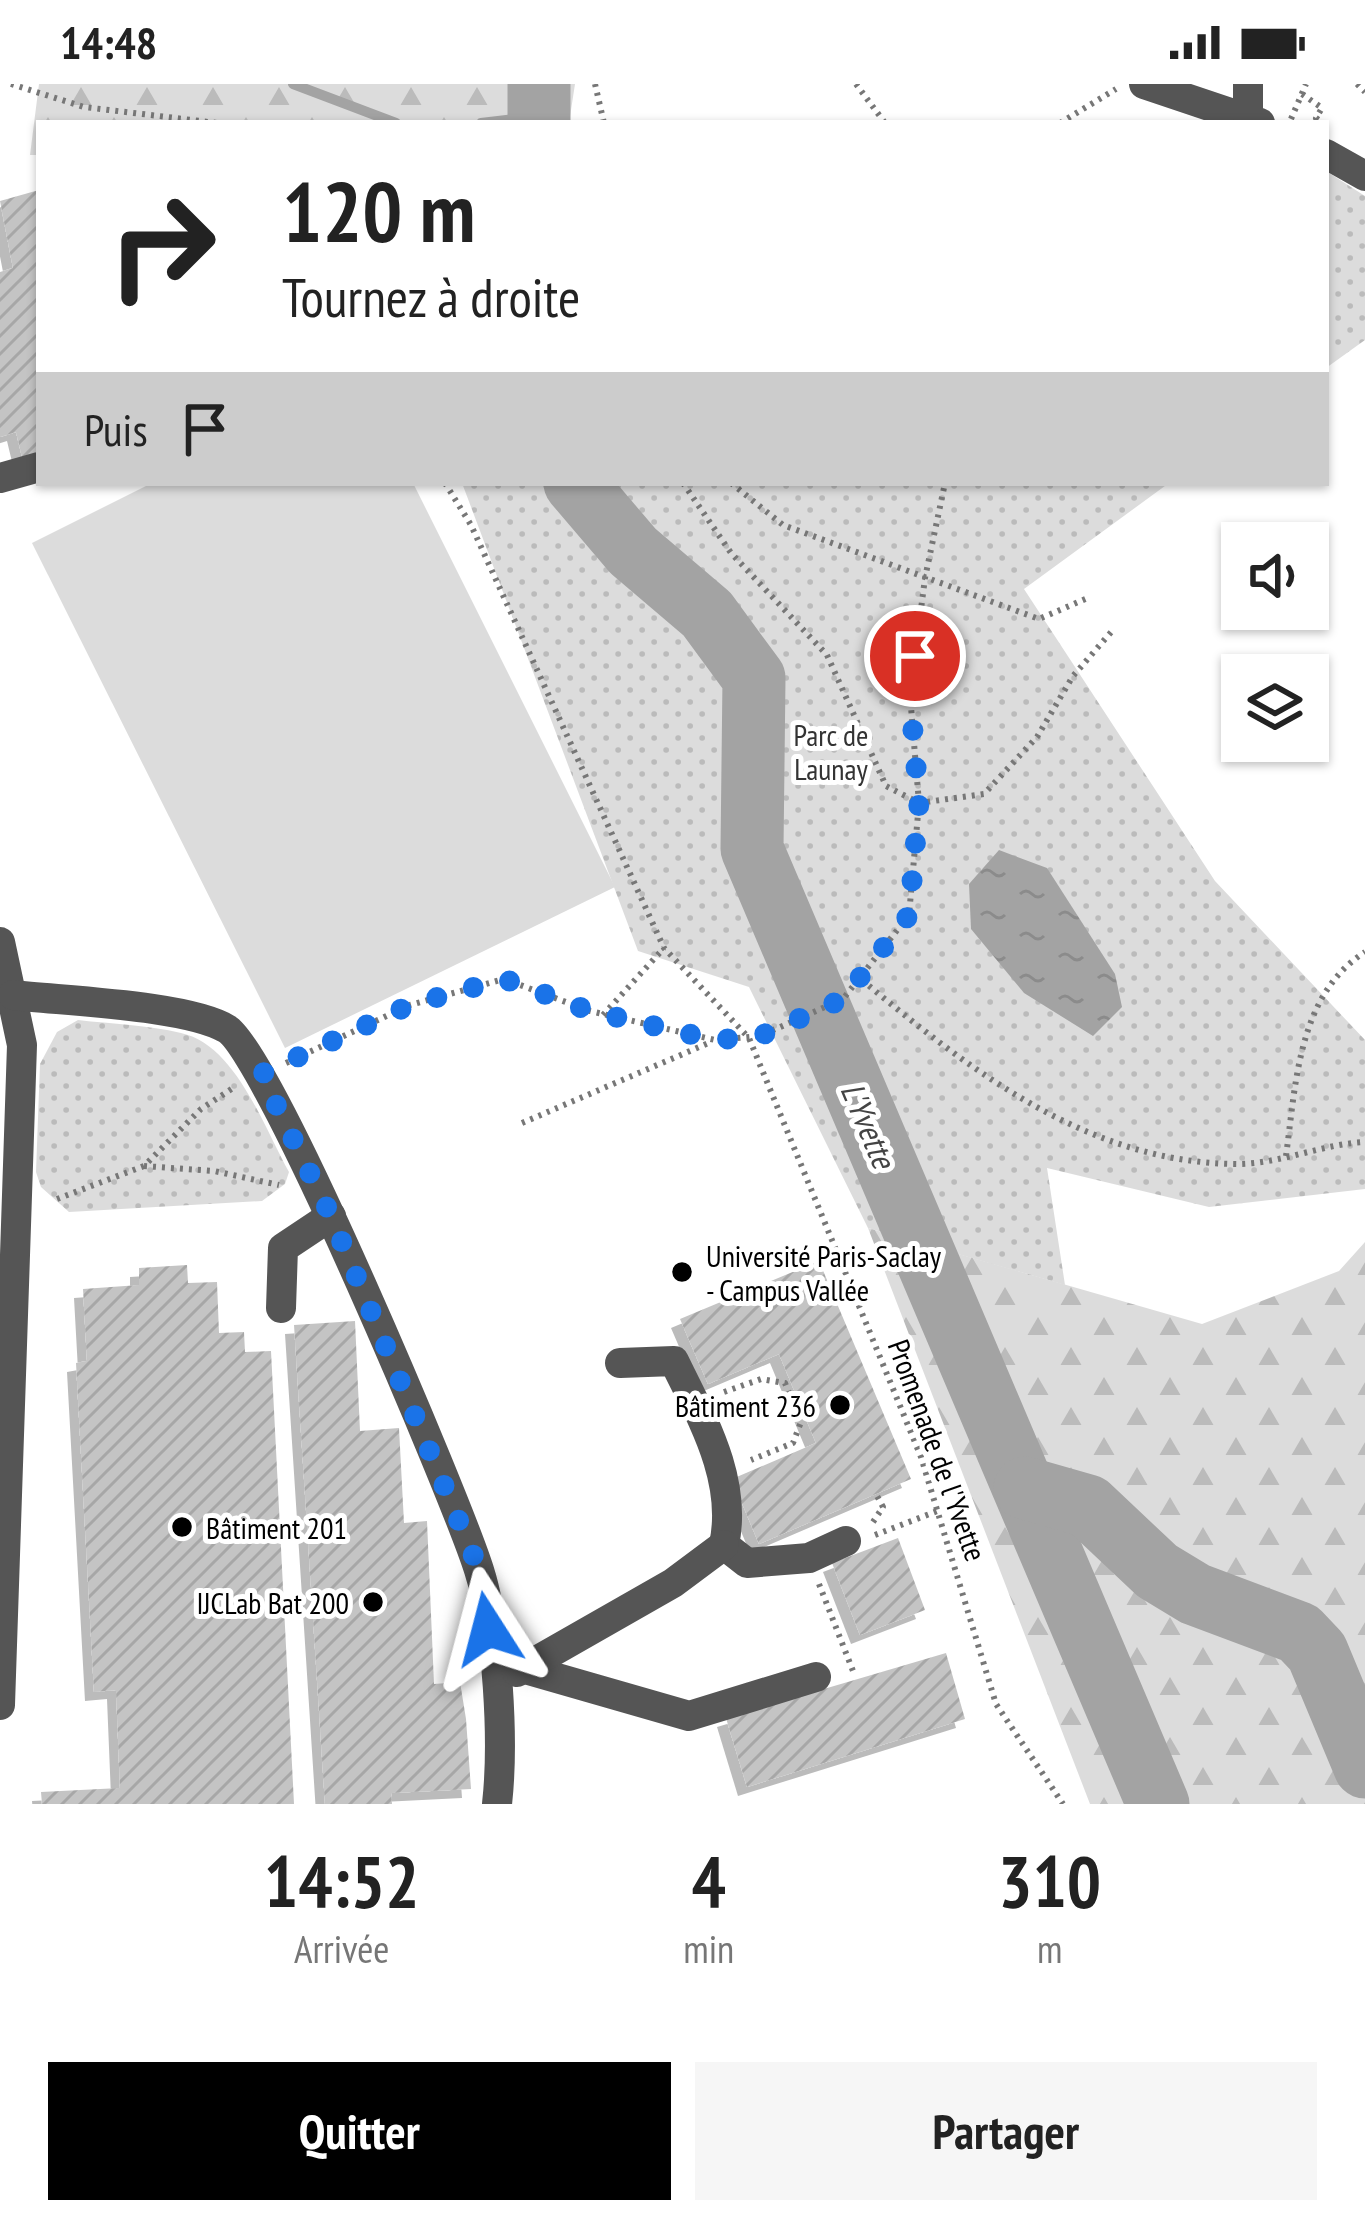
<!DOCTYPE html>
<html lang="fr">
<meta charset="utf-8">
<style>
body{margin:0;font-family:"PT Sans Narrow",sans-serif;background:#f6f6f6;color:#222;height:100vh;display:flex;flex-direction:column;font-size:45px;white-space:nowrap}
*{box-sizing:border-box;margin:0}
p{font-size:39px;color:#767676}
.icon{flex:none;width:66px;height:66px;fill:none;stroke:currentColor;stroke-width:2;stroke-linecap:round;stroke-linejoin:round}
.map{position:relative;height:1720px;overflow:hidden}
.details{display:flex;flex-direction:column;background:#fff;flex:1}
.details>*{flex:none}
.banner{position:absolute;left:36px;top:36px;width:1293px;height:366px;border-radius:0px;box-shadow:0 3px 9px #0004;background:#fff;color:#222;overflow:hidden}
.buttons{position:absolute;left:1221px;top:438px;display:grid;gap:24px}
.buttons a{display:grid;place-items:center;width:108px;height:108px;border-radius:0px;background:#fff;box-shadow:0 3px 9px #0004;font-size:60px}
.pin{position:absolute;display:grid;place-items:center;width:102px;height:102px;color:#fff;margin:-51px;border:6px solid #fff;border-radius:50%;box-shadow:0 3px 12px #0007}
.me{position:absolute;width:132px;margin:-66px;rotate:351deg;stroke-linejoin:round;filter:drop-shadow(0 0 9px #0008)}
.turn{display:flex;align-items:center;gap:42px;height:252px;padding:0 48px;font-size:54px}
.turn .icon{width:156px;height:156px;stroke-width:2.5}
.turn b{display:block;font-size:84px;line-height:102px}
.then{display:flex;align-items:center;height:114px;padding:0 48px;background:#0003;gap:24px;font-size:45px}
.eta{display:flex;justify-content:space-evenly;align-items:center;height:204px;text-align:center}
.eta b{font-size:72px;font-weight:600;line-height:84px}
.primary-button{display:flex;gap:24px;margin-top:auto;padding:24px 48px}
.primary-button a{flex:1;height:138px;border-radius:0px;background:#000;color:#fff;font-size:48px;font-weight:600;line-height:138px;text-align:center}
.primary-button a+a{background:#f6f6f6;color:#222}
.status{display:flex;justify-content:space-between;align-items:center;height:84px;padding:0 60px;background:#fff;direction:ltr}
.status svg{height:33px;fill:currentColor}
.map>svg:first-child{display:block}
.grass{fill:url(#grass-dots)}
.forest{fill:url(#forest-firs)}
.pitch{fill:#dcdcdc}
.water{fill:url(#water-ripples)}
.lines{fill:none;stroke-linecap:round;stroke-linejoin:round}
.stream{stroke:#a3a3a3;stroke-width:10}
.river{stroke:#a3a3a3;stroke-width:63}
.building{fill:url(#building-hatch);filter:url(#shadow)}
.path{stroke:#777;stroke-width:6;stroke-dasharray:3 6;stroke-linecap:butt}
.minor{stroke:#555;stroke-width:30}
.route{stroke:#1a73e8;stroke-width:21;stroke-dasharray:0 37.8}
.poi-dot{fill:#000;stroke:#fff;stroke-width:4.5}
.labels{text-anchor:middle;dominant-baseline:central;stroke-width:10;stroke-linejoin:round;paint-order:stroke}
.park-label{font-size:30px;fill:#333;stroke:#fff}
.poi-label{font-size:30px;fill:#000;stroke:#fff;text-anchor:start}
.street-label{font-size:30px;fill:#000;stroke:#fff}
.water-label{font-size:33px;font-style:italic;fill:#444;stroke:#fff}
</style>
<div class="status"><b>14:48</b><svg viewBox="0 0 49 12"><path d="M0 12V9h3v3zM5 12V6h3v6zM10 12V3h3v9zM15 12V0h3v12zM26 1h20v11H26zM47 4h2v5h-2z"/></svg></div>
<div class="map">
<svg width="1365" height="1720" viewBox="0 0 1365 1720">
<defs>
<pattern id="grass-dots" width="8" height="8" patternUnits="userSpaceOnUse" patternTransform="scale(3)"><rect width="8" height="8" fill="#dcdcdc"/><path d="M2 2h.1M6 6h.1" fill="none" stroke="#bbb" stroke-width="1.8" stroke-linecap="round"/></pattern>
<pattern id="forest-firs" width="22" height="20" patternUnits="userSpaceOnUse" patternTransform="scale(3)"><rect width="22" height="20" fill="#dcdcdc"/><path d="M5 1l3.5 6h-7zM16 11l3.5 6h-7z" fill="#bbb"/></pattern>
<pattern id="water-ripples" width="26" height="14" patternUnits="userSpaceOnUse" patternTransform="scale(3)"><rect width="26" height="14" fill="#a3a3a3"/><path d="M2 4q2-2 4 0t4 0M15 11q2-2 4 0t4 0" fill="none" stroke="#8b8b8b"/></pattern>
<pattern id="building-hatch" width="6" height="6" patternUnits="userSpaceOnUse" patternTransform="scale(3)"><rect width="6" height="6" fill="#c4c4c4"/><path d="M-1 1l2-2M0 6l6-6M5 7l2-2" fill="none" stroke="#a7a7a7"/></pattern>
<filter id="shadow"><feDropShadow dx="-9" dy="9" stdDeviation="0" flood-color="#0004"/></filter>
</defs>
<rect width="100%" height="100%" fill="#fff"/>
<g class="grass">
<polygon points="1326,87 1365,112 1365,256 1326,284"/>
<polygon points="462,399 1169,399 1024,505 1215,797 1365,956 1365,1105 1209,1123 1047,1084 1065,1201 868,1144 749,903 638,867"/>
<path d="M78 936C112 940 148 941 181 949 236 961 264 1044 289 1088L285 1100 262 1117 69 1128 41 1103 36 1088 40 980 57 948Z"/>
</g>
<g class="forest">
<polygon points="39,0 575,0 569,39 39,39 39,71 30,71"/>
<polygon points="868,1144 1202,1240 1339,1187 1365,1158 1365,1720 1090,1720"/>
</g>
<polygon class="pitch" points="152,399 413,399 615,803 285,964 32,459"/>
<polygon class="water" points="999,766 1047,784 1115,890 1122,923 1093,952 1024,909 971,845 969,800"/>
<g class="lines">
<g class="stream">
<polyline points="293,0 396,39"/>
<polyline points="481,39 539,32"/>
</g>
<g class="river">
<polyline points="539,0 539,39"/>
<polyline points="575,399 633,467 707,530 754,594 752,765 1158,1720"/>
<polyline points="1025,1404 1088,1422 1157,1487 1195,1510 1299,1549 1317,1568 1365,1683"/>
</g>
</g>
<g class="building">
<polygon points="39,106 39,368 22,373 16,348 0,353 0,188 13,184 0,117"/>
<polygon points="819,1177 911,1395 759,1460 732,1395 816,1359 779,1270 708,1300 680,1235"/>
<polygon points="187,1181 188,1199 217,1198 219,1249 244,1248 245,1268 271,1267 294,1720 42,1720 41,1708 120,1704 116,1606 94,1608 76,1279 87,1277 83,1205 139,1201 139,1184"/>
<polygon points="355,1237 360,1347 399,1344 404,1439 427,1437 434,1600 460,1598 466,1635 471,1705 391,1709 392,1720 325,1720 294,1241"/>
<polygon points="898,1454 925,1526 860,1551 832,1479"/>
<polygon points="946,1569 965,1635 747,1703 726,1634"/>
</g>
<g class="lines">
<g class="path">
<polyline points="11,0 84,23 217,39"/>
<polyline points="595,0 604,39"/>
<polyline points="856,0 885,39"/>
<polyline points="1357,0 1365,8"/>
<polyline points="1302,10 1322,24 1316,34 1323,39"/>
<polyline points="1291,35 1306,0"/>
<polyline points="1060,39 1116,5"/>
<polyline points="445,399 471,441 664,864 749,954 921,1373 996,1620 1063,1720"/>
<polyline points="683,399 731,469 827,571 886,702 919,719 984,710 1037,653 1073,592 1112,547"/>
<polyline points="731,399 783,441 1039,535 1090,513"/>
<path d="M862 896C971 987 1088 1079 1237 1080 1280 1080 1322 1060 1365 1058"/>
<polyline points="603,931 664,864"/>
<polyline points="286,979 410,921 504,895 590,927 715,956 760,952 843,915 909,831 919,719 910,611 925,494 945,399"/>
<polyline points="522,1039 711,958"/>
<path d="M1286 1072C1296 999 1298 911 1365 868"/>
<polyline points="144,1082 214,1087 279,1101"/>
<polyline points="57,1115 144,1082 201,1025 233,1004"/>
<polyline points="724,1308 761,1295 785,1299 801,1338 793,1359 751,1376"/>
<polyline points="873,1438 883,1423 876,1410"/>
<polyline points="875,1451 940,1426"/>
<polyline points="819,1500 853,1587"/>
</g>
<g class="minor">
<polyline points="1144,0 1260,39"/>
<polyline points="1248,0 1248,35"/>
<polyline points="1326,70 1365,92"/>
<polyline points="0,394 39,383"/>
<polyline points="0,858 22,961 0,1621"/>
<path d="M13 911C64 917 187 921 227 945 269 970 457 1416 479 1486 498 1546 504 1658 497 1720"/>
<polyline points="281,1224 283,1164 331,1132"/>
<path d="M620 1279 674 1277C702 1335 738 1395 724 1461L747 1479 809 1474 846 1457"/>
<polyline points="522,1584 689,1632 816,1593"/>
<polyline points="517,1588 673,1499 724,1461"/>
</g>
</g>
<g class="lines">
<polyline class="route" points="488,1545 479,1485 331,1132 261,990 410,921 504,895 590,927 715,956 760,952 843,915 909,831 919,719 910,611 915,572"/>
</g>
<g class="poi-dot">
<circle cx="682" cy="1188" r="12"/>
<circle cx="840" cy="1321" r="12"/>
<circle cx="182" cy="1443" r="12"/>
<circle cx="373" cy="1518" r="12"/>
</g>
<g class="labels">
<g class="park-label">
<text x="831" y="650">Parc de<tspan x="831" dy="34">Launay</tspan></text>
</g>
<g class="poi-label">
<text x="706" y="1171">Université Paris-Saclay<tspan x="706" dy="34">- Campus Vallée</tspan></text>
<text x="816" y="1321" text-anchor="end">Bâtiment 236</text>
<text x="206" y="1443">Bâtiment 201</text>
<text x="349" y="1518" text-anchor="end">IJCLab Bat 200</text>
</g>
<g class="street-label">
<text transform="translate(938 1366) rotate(70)">Promenade de l'Yvette</text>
</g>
<g class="water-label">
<text transform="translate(869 1041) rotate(67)">L'Yvette</text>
</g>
</g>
</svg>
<div class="buttons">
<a><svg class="icon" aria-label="sound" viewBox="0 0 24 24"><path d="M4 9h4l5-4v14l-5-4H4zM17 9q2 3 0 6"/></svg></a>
<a><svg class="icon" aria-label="layers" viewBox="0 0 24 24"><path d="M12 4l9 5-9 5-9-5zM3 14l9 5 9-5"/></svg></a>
</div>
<div class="pin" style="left:915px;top:572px;background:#d93025"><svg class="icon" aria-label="arrive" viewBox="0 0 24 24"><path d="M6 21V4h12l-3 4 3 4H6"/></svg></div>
<svg class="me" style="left:488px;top:1545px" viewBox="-20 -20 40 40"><path d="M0-17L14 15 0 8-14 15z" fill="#1a73e8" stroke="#fff" stroke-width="4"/></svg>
<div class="banner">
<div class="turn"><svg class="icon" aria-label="right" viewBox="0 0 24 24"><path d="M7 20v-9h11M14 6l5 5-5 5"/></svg><div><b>120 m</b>Tournez à droite</div></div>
<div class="then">Puis<svg class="icon" aria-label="arrive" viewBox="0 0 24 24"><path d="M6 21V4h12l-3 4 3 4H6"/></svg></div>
</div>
</div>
<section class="details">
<div class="eta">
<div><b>14:52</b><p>Arrivée</p></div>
<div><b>4</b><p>min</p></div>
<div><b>310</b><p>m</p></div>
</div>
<div class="primary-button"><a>Quitter</a><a>Partager</a></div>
</section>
